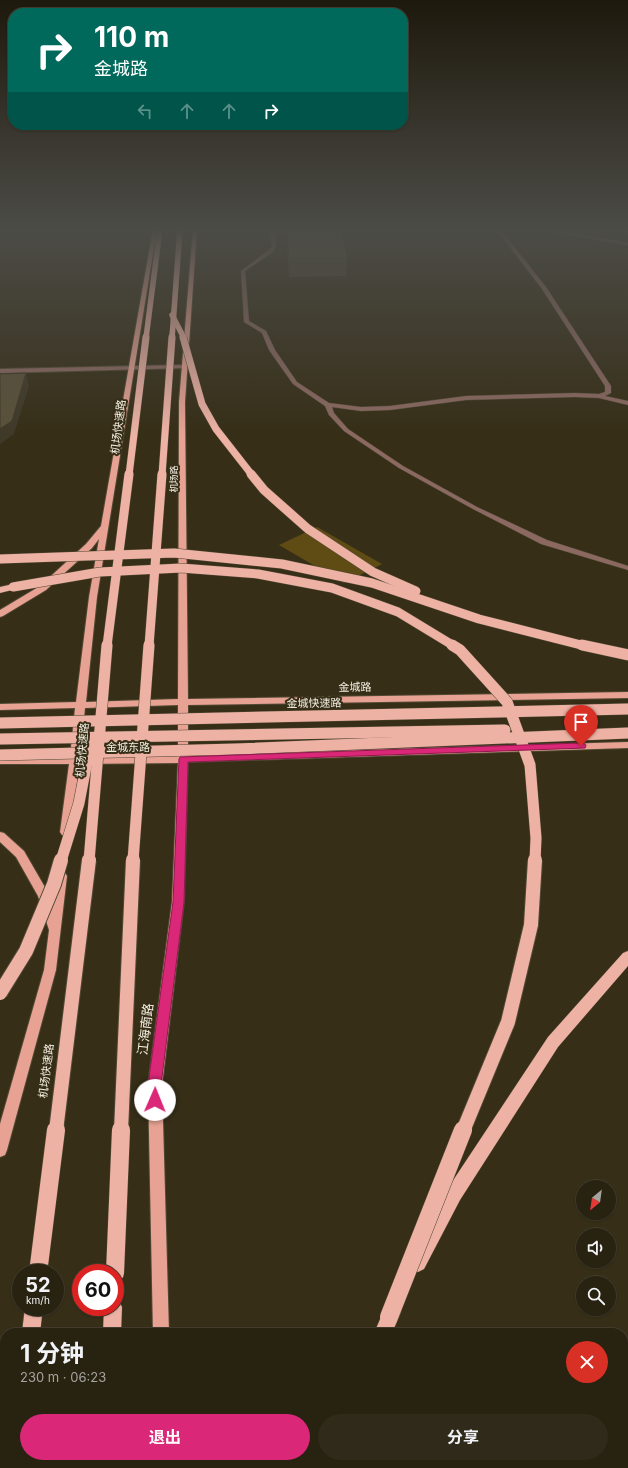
<!DOCTYPE html>
<html lang="zh">
<meta charset="utf-8">
<style>
body{margin:0;font-family:Inter,"Noto Sans SC",sans-serif;background:#302a1a;color:#f1f3f6;height:100vh;display:flex;flex-direction:column;font-size:15px;white-space:nowrap}
*{box-sizing:border-box;margin:0}
p{font-size:13px;color:#a5a49f}
.icon{flex:none;width:22px;height:22px;fill:none;stroke:currentColor;stroke-width:2;stroke-linecap:round;stroke-linejoin:round}
.map{position:relative;flex:1;overflow:hidden}
.side{position:absolute;left:0px;top:1328px;width:628px;height:140px;display:flex;flex-direction:column;background:#282211;border-radius:16px 16px 0 0;box-shadow:0 1px 3px #0004,0 0 0 1px #443f31}
.side>*{flex:none}
.top-card{position:absolute;left:8px;top:8px;width:400px;height:122px;border-radius:16px;box-shadow:0 1px 3px #0004,0 0 0 1px #443f31;background:#00695c;color:#fff;overflow:hidden}
.needle{width:26px;rotate:209deg}
.tools{position:absolute;left:576px;top:1180px;display:grid;gap:8px}
.tools a{display:grid;place-items:center;width:40px;height:40px;border-radius:50%;background:#282211;box-shadow:0 1px 3px #0004,0 0 0 1px #443f31;font-size:20px}
.speed{position:absolute;left:12px;top:1264px;display:flex;gap:8px;font-size:20px;font-weight:700;text-align:center}
.speed>*{display:grid;place-content:center;width:52px;height:52px;border-radius:50%;background:#282211;box-shadow:0 1px 3px #0004,0 0 0 1px #443f31;line-height:1}
.speed small{font-size:10px;font-weight:400}
.speed .limit{border:6px solid #d22;background:#fff;color:#111}
.pin{position:absolute;display:grid;place-items:center;width:34px;height:34px;color:#fff;margin:-41px -17px;border-radius:50% 50% 50% 0;rotate:-45deg;box-shadow:0 0 4px #0007}
.pin .icon{rotate:45deg}
.me{position:absolute;width:44px;margin:-22px;rotate:1deg;stroke-linejoin:round;filter:drop-shadow(0 0 3px #0008)}
.turn{display:flex;align-items:center;gap:14px;height:84px;padding:0 20px;font-size:18px}
.turn .icon{width:52px;height:52px;stroke-width:2.5}
.turn b{display:block;font-size:28px;line-height:34px}
.lanes{display:flex;align-items:center;height:38px;padding:0 20px;background:#0003;justify-content:center;gap:20px;direction:ltr}
.lanes .off{opacity:.35}
.round{display:grid;place-items:center;flex:none;width:42px;height:42px;border-radius:21px;background:#302a1a}
.overview{display:flex;align-items:center;justify-content:space-between;height:68px;padding:0 20px}
h1{font-size:24px;font-weight:700;line-height:30px}
.primary-button{display:flex;gap:8px;margin-top:auto;padding:8px 20px}
.primary-button a{flex:1;height:46px;border-radius:24px;background:#db2777;color:#fff;font-size:16px;font-weight:700;line-height:46px;text-align:center}
.primary-button a+a{background:#302a1a;color:#f1f3f6}
.map>svg:first-child{display:block}
.green{fill:#5f4c14}
.lines{fill:none;stroke-linecap:round;stroke-linejoin:round}
.service-casing{stroke:#514933;stroke-width:1}
.minor-casing{stroke:#514933;stroke-width:2}
.primary-casing{stroke:#514933;stroke-width:2}
.trunk-casing{stroke:#514933;stroke-width:1}
.service{fill:#8b6961;fill-rule:evenodd}
.minor{fill:#8b6961;fill-rule:evenodd}
.primary{fill:#e7a293;fill-rule:evenodd}
.trunk{fill:#eeb2a5;fill-rule:evenodd}
.trunk-bridge-far5-casing{stroke:#514933;stroke-width:6;stroke-linecap:butt}
.trunk-bridge-far4-casing{stroke:#514933;stroke-width:8;stroke-linecap:butt}
.trunk-bridge-far3-casing{stroke:#514933;stroke-width:10;stroke-linecap:butt}
.trunk-bridge-far2-casing{stroke:#514933;stroke-width:12;stroke-linecap:butt}
.trunk-bridge-far1-casing{stroke:#514933;stroke-width:16;stroke-linecap:butt}
.trunk-bridge-casing{stroke:#514933;stroke-width:19;stroke-linecap:butt}
.trunk-bridge-far5{stroke:#eeb2a5;stroke-width:5.5}
.trunk-bridge-far4{stroke:#eeb2a5;stroke-width:7}
.trunk-bridge-far3{stroke:#eeb2a5;stroke-width:9}
.trunk-bridge-far2{stroke:#eeb2a5;stroke-width:11}
.trunk-bridge-far1{stroke:#eeb2a5;stroke-width:14}
.trunk-bridge{stroke:#eeb2a5;stroke-width:18}
.wall{fill:#4d4631}
.shaded-wall{fill:#3f3928}
.building{fill:#5a5139;stroke:#3f3928}
.route{fill:#db2777;stroke:#8e194d}
.labels{text-anchor:middle;dominant-baseline:central;stroke-width:4;stroke-linejoin:round;paint-order:stroke}
.far-street-label{font-size:9px;fill:#f4eee1;stroke:#362e17}
.street-label{font-size:11px;fill:#f4eee1;stroke:#362e17}
.near-street-label{font-size:13px;fill:#f4eee1;stroke:#362e17}
</style>
<div class="map">
<svg width="628" height="1468" viewBox="0 0 628 1468">
<rect width="100%" height="100%" fill="#362e17"/>
<polygon class="green" points="317,527 382,564 344,583 279,545"/>
<g class="lines">
<defs>
<g id="service">
<polygon points="285,229 292,229 277,234 275,236 276,247 273,252 245,271 249,321 266,331 275,350 297,382 329,403 361,407 390,406 466,396 575,393 599,394 605,392 605,386 542,289 496,229 500,229 546,287 611,386 611,393 605,396 628,401 628,405 599,398 575,397 466,400 390,410 361,411 332,407 334,413 348,429 403,466 477,507 547,540 628,566 628,570 541,544 473,509 399,468 344,431 329,415 325,406 293,384 269,350 262,333 244,322 241,271 269,250 272,247 271,236 274,232"/>
<polygon points="538,229 547,229 628,243 628,245"/>
</g>
<polygon id="minor" points="184,365 187,367 186,368 0,373 0,369"/>
<g id="primary">
<path d="M153 229H157L97 597 86 702 178 699 179 402 193 229H197L185 402 188 699 628 692V698L188 705V755L628 742V748L188 762 184 902 162 1085 169 1333H153L148 1085 172 902 178 763 79 764 72 832 70 835H62L60 832 69 764H0V758L70 757 75 708 0 710V704L76 702 89 597 99 539 92 548 46 590 3 616 0 617V610L40 586 86 544 101 526ZM178 705V756L80 757 85 708Z"/>
<polygon points="0,832 4,833 24,851 50,896 52,903 57,873 61,872 65,873 67,876 56,970 7,1150 5,1155 0,1157 0,1124 44,970 49,930 38,896 16,857 0,842"/>
<polygon points="169,1463 187,1463 188,1468 170,1468"/>
</g>
<g id="trunk">
<polygon points="13,584 18,587 16,589 0,593 0,587"/>
<polygon points="628,951 628,966 558,1047 460,1200 424,1269 418,1272 412,1269 409,1263 412,1257 448,1188 548,1037 623,953"/>
<polygon points="115,1299 119,1301 122,1307 121,1333 103,1333 104,1307 115,1307"/>
<polygon points="392,1303 398,1306 401,1312 392,1333 374,1333 386,1306"/>
<polygon points="25,1307 43,1307 40,1333 22,1333"/>
<polygon points="5,1463 25,1463 24,1468 4,1468"/>
<rect x="96" y="1463" width="20" height="5"/>
<polygon points="321,1463 341,1463 339,1468 319,1468"/>
</g>
</defs>
<use href="#service" class="service-casing"/>
<use href="#minor" class="minor-casing"/>
<use href="#primary" class="primary-casing"/>
<use href="#trunk" class="trunk-casing"/>
<use href="#service" class="service"/>
<use href="#minor" class="minor"/>
<use href="#primary" class="primary"/>
<use href="#trunk" class="trunk"/>
<defs>
<g id="trunk-bridge-far5">
<polyline points="172,315 184,338"/>
<polyline points="146,338 160,229"/>
<polyline points="172,338 180,229"/>
</g>
<g id="trunk-bridge-far4">
<polyline points="183,337 202,404 216,429 252,475"/>
<polyline points="129,475 146,337"/>
<polyline points="162,475 172,337"/>
</g>
<g id="trunk-bridge-far3">
<polyline points="251,474 264,490 308,529 373,572 416,591"/>
<polyline points="0,559 174,553 282,564 372,583 479,619 585,646"/>
<polyline points="13,587 100,572 181,568 258,574 332,588 398,612 454,646"/>
<polyline points="107,646 129,474"/>
<polyline points="149,646 162,474"/>
</g>
<g id="trunk-bridge-far2">
<polyline points="452,645 460,650 507,702 530,765 536,838 535,861"/>
<polyline points="582,645 628,655"/>
<polyline points="0,723 628,709"/>
<polyline points="0,739 505,730"/>
<polyline points="0,755 236,749 628,733"/>
<polyline points="61,861 79,803 90,746"/>
<polyline points="89,861 107,645"/>
<polyline points="133,861 149,645"/>
</g>
<g id="trunk-bridge-far1">
<polyline points="0,993 26,951 54,884 61,860"/>
<polyline points="56,1131 89,860"/>
<polyline points="121,1131 133,860"/>
<polyline points="463,1131 508,1022 531,925 535,860"/>
</g>
<g id="trunk-bridge">
<polyline points="38,1273 56,1130"/>
<polyline points="115,1273 121,1130"/>
<polyline points="389,1317 463,1130"/>
</g>
</defs>
<use href="#trunk-bridge-far5" class="trunk-bridge-far5-casing"/>
<use href="#trunk-bridge-far4" class="trunk-bridge-far4-casing"/>
<use href="#trunk-bridge-far3" class="trunk-bridge-far3-casing"/>
<use href="#trunk-bridge-far2" class="trunk-bridge-far2-casing"/>
<use href="#trunk-bridge-far1" class="trunk-bridge-far1-casing"/>
<use href="#trunk-bridge" class="trunk-bridge-casing"/>
<use href="#trunk-bridge-far5" class="trunk-bridge-far5"/>
<use href="#trunk-bridge-far4" class="trunk-bridge-far4"/>
<use href="#trunk-bridge-far3" class="trunk-bridge-far3"/>
<use href="#trunk-bridge-far2" class="trunk-bridge-far2"/>
<use href="#trunk-bridge-far1" class="trunk-bridge-far1"/>
<use href="#trunk-bridge" class="trunk-bridge"/>
</g>
<polygon class="wall" points="286,229 341,229 347,258 346,276 289,277"/>
<polygon class="shaded-wall" points="26,373 29,386 14,434 0,444 0,429"/>
<g class="building">
<polygon points="287,229 341,229 347,258 289,258"/>
<polygon points="26,373 12,421 0,429 0,374"/>
</g>
<linearGradient id="sky" x2="0" y2="1"><stop stop-color="#1e190d"/><stop offset="0.53" stop-color="#4c4c47"/><stop offset="1" stop-color="#4c4c47" stop-opacity="0"/></linearGradient>
<rect width="628" height="435" fill="url(#sky)"/>
<polygon class="route" points="581,743 585,744 586,746 585,748 188,762 184,902 161,1085 161,1100 160,1104 155,1106 151,1104 149,1100 148,1085 173,902 179,759 180,757"/>
<g class="labels">
<g class="far-street-label">
<text transform="translate(173 479) rotate(-90)">机场路</text>
</g>
<g class="street-label">
<text transform="translate(118 427) rotate(-83)">机场快速路</text>
<text transform="translate(355 687) rotate(-1)">金城路</text>
<text transform="translate(314 703) rotate(-1)">金城快速路</text>
<text x="128" y="747">金城东路</text>
<text transform="translate(82 750) rotate(-85)">机场快速路</text>
<text transform="translate(46 1071) rotate(-83)">机场快速路</text>
</g>
<g class="near-street-label">
<text transform="translate(145 1029) rotate(-83)">江海南路</text>
</g>
</g>
</svg>
<div class="tools">
<a><svg class="needle" viewBox="-14 -14 28 28"><path d="M0-13l5 13h-10z" fill="#e53935"/><path d="M0 13l5-13h-10z" fill="#a5a49f"/></svg></a>
<a><svg class="icon" aria-label="sound" viewBox="0 0 24 24"><path d="M4 9h4l5-4v14l-5-4H4zM17 9q2 3 0 6"/></svg></a>
<a><svg class="icon" aria-label="search" viewBox="0 0 24 24"><circle cx="10" cy="10" r="6"/><path d="M15 15l6 6"/></svg></a>
</div>
<div class="speed"><div>52<small>km/h</small></div><div class="limit">60</div></div>
<div class="pin" style="left:581px;top:746px;background:#d93025"><svg class="icon" aria-label="arrive" viewBox="0 0 24 24"><path d="M6 21V4h12l-3 4 3 4H6"/></svg></div>
<svg class="me" style="left:155px;top:1100px" viewBox="-20 -20 40 40"><circle r="19" fill="#fff"/><path d="M0-13L10 11 0 6-10 11z" fill="#db2777"/></svg>
<div class="top-card">
<div class="turn"><svg class="icon" aria-label="right" viewBox="0 0 24 24"><path d="M7 20v-9h11M14 6l5 5-5 5"/></svg><div><b>110 m</b>金城路</div></div>
<div class="lanes"><svg class="icon off" aria-label="left" viewBox="0 0 24 24"><path d="M17 20v-9H6M10 6l-5 5 5 5"/></svg><svg class="icon off" aria-label="ahead" viewBox="0 0 24 24"><path d="M12 20V5M6 11l6-6 6 6"/></svg><svg class="icon off" aria-label="ahead" viewBox="0 0 24 24"><path d="M12 20V5M6 11l6-6 6 6"/></svg><svg class="icon" aria-label="right" viewBox="0 0 24 24"><path d="M7 20v-9h11M14 6l5 5-5 5"/></svg></div>
</div>
<section class="side">
<div class="overview"><div><h1>1 分钟</h1><p>230 m · 06:23</p></div><a class="round" style="background:#d93025;color:#fff"><svg class="icon" aria-label="close" viewBox="0 0 24 24"><path d="M6 6l12 12M18 6L6 18"/></svg></a></div>
<div class="primary-button"><a>退出</a><a>分享</a></div>
</section>
</div>
